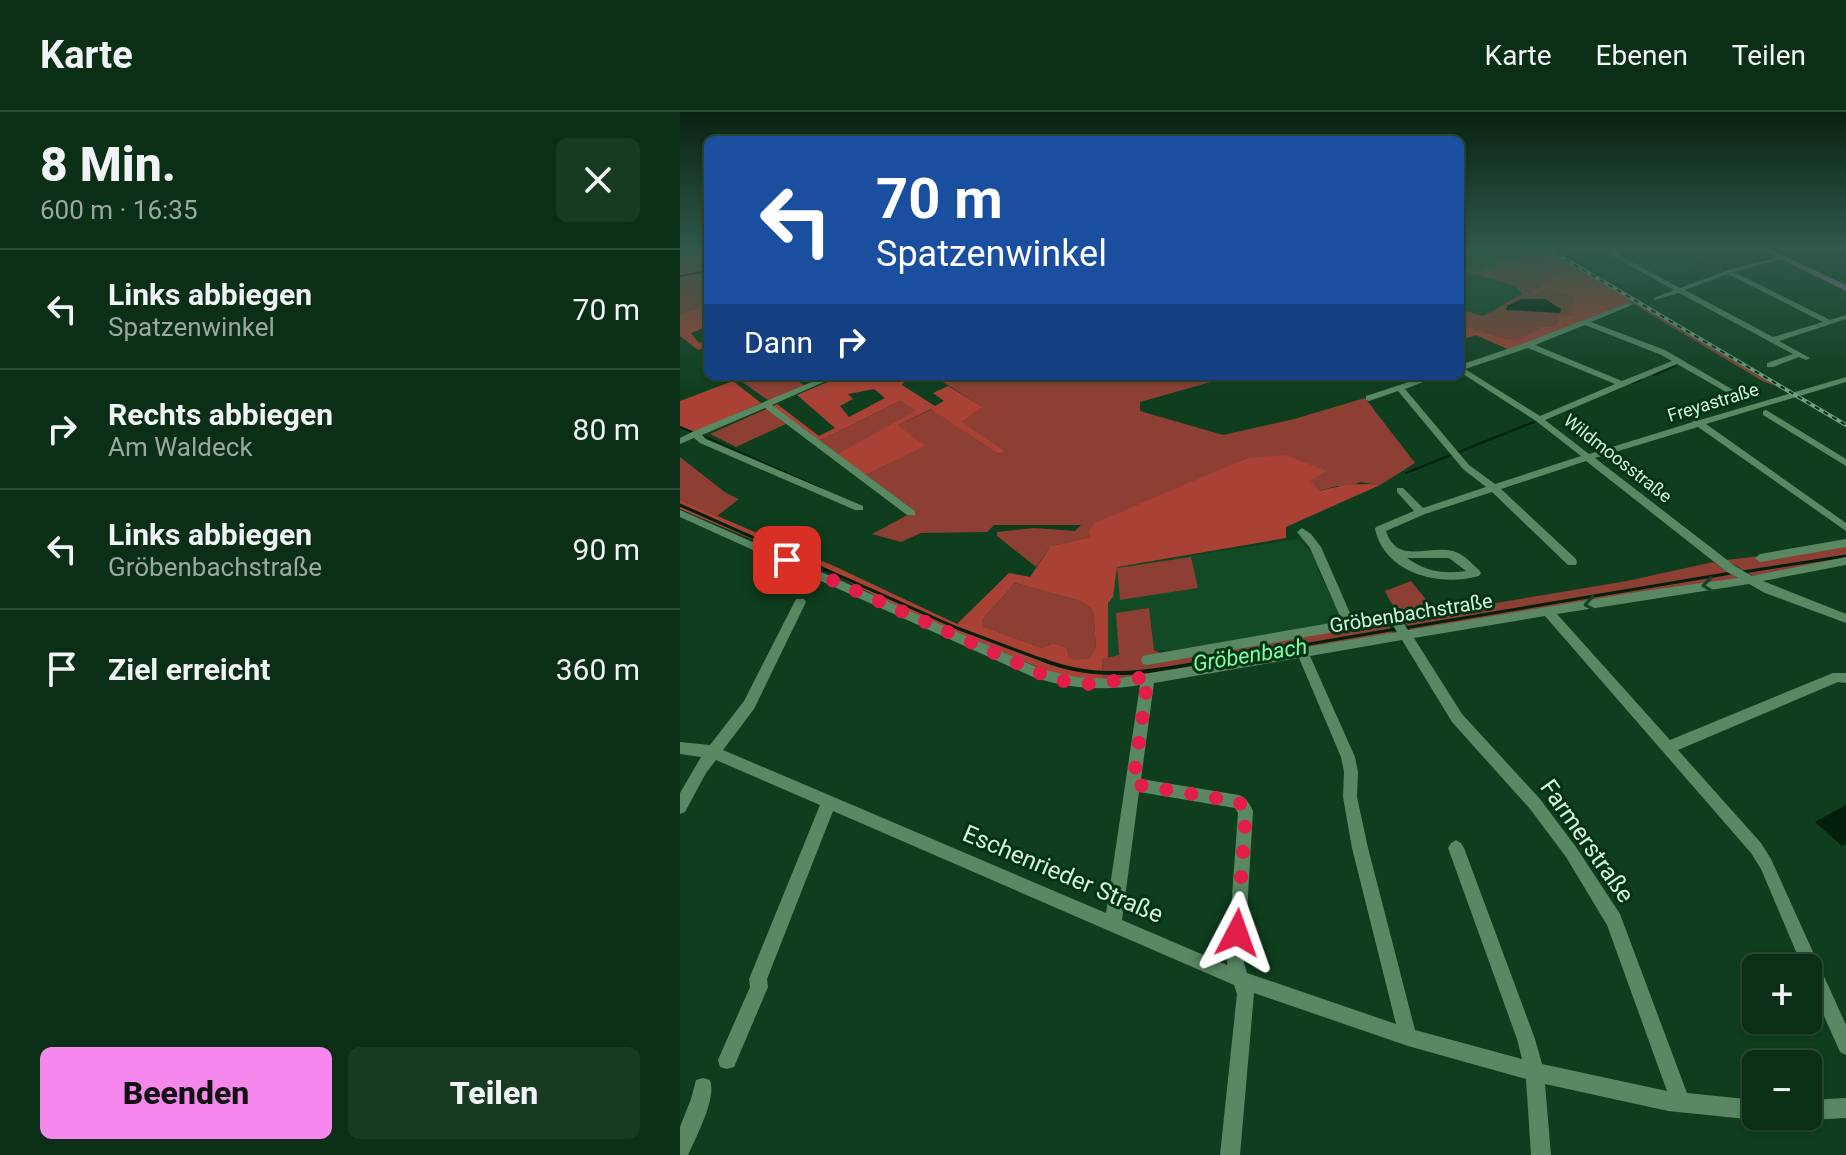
<!DOCTYPE html>
<html lang="de">
<meta charset="utf-8">
<style>
body{margin:0;font-family:Roboto,sans-serif;background:#183a23;color:#f1f3f6;height:100vh;display:flex;flex-direction:column;font-size:30px;white-space:nowrap}
*{box-sizing:border-box;margin:0}
p{font-size:26px;color:#99a8a1}
.icon{flex:none;width:44px;height:44px;fill:none;stroke:currentColor;stroke-width:2;stroke-linecap:round;stroke-linejoin:round}
.map{position:relative;flex:1;overflow:hidden}
.sheet{display:flex;flex-direction:column;background:#0a2e16;width:680px}
.sheet>*{flex:none}
.banner{position:absolute;left:24px;top:24px;width:760px;height:244px;border-radius:12px;box-shadow:0 2px 6px #0004,0 0 0 2px #2a4a35;background:#1a4fa0;color:#fff;overflow:hidden}
.buttons{position:absolute;left:1062px;top:842px;display:grid;gap:16px}
.buttons a{display:grid;place-items:center;width:80px;height:80px;border-radius:12px;background:#0a2e16;box-shadow:0 2px 6px #0004,0 0 0 2px #2a4a35;font-size:40px}
.pin{position:absolute;display:grid;place-items:center;width:68px;height:68px;color:#fff;margin:-34px;border-radius:16px;box-shadow:0 4px 12px #0006}
.me{position:absolute;width:88px;margin:-44px;rotate:4deg;stroke-linejoin:round;filter:drop-shadow(0 0 6px #0008)}
.turn{display:flex;align-items:center;gap:28px;height:168px;padding:0 40px;font-size:36px}
.turn .icon{width:104px;height:104px;stroke-width:2.5}
.turn b{display:block;font-size:56px;line-height:68px}
.then{display:flex;align-items:center;height:76px;padding:0 40px;background:#0003;gap:16px;font-size:30px}
.round{display:grid;place-items:center;flex:none;width:84px;height:84px;border-radius:12px;background:#183a23}
.summary{display:flex;align-items:center;justify-content:space-between;height:136px;padding:0 40px}
h1{font-size:48px;font-weight:800;line-height:60px}
.primary-button{display:flex;gap:16px;margin-top:auto;padding:16px 40px}
.primary-button a{flex:1;height:92px;border-radius:12px;background:#f688ed;color:#111;font-size:32px;font-weight:800;line-height:92px;text-align:center}
.primary-button a+a{background:#183a23;color:#f1f3f6}
ul{padding:0;list-style:none}
li{display:flex;align-items:center;gap:24px;height:120px;padding:0 40px;border-top:2px solid #2a4a35}
li div{flex:1}
li b{display:block;font-size:30px}
li em{font-style:normal}
header{display:flex;align-items:center;gap:48px;box-sizing:border-box;height:112px;padding:0 40px;background:#0a2e16;border-bottom:2px solid #2a4a35}
header strong{font-size:38px}
nav{display:flex;gap:44px;margin-inline-start:auto;font-size:28px}
main{display:flex;flex:1;min-height:0}
.map>svg:first-child{display:block}
.built{fill:#124a25}
.green{fill:#8d3f33}
.forest{fill:#a94234;fill-rule:evenodd}
.water{fill:#011f0a}
.lines{fill:none;stroke-linecap:round;stroke-linejoin:round}
.stream-far2{stroke:#011f0a;stroke-width:2}
.stream-far1{stroke:#011f0a;stroke-width:3}
.stream{stroke:#011f0a;stroke-width:4}
.building{fill:#365602}
.minor{fill:#598863;fill-rule:evenodd}
.major{fill:#927192;fill-rule:evenodd}
.rail-casing{stroke:#799d84;stroke-width:4}
.rail{stroke:#013414;stroke-width:2;stroke-dasharray:5;stroke-linecap:butt}
.oneway{stroke:#134524}
.route{stroke:#e11d48;stroke-width:14;stroke-dasharray:0 25.2}
.labels{text-anchor:middle;dominant-baseline:central;stroke-width:6;stroke-linejoin:round;paint-order:stroke}
.far-street-label{font-size:18px;fill:#d7f0dc;stroke:#013414}
.street-label{font-size:20px;fill:#d7f0dc;stroke:#013414}
.water-label{font-size:22px;font-style:italic;fill:#81fda2;stroke:#013414}
.near-street-label{font-size:24px;fill:#d7f0dc;stroke:#013414}
</style>
<header>
<strong>Karte</strong>
<nav><a>Karte</a><a>Ebenen</a><a>Teilen</a></nav>
</header>
<main>
<section class="sheet">
<div class="summary"><div><h1>8 Min.</h1><p>600 m · 16:35</p></div><a class="round"><svg class="icon" aria-label="close" viewBox="0 0 24 24"><path d="M6 6l12 12M18 6L6 18"/></svg></a></div>
<ul>
<li><svg class="icon" aria-label="left" viewBox="0 0 24 24"><path d="M17 20v-9H6M10 6l-5 5 5 5"/></svg><div><b>Links abbiegen</b><p>Spatzenwinkel</p></div><em>70 m</em></li>
<li><svg class="icon" aria-label="right" viewBox="0 0 24 24"><path d="M7 20v-9h11M14 6l5 5-5 5"/></svg><div><b>Rechts abbiegen</b><p>Am Waldeck</p></div><em>80 m</em></li>
<li><svg class="icon" aria-label="left" viewBox="0 0 24 24"><path d="M17 20v-9H6M10 6l-5 5 5 5"/></svg><div><b>Links abbiegen</b><p>Gröbenbachstraße</p></div><em>90 m</em></li>
<li><svg class="icon" aria-label="arrive" viewBox="0 0 24 24"><path d="M6 21V4h12l-3 4 3 4H6"/></svg><div><b>Ziel erreicht</b></div><em>360 m</em></li>
</ul>
<div class="primary-button"><a>Beenden</a><a>Teilen</a></div>
</section>
<div class="map">
<svg width="1166" height="1043" viewBox="0 0 1166 1043">
<rect width="100%" height="100%" fill="#0e3e1e"/>
<g class="built">
<polygon points="881,137 1000,137 1025,148 981,168 946,175"/>
<polygon points="780,158 836,174 842,182 803,204 780,197"/>
<polygon points="618,427 638,448 638,458 663,510 495,538 474,538 428,546 428,491 433,485 436,455"/>
</g>
<g class="green">
<polygon points="780,137 864,137 1096,274 1084,270 950,190 830,238 796,223 780,227 780,197 803,204 842,182 836,174 780,158"/>
<polygon points="28,160 28,192 0,202 0,164"/>
<polygon points="54,264 110,264 125,274 89,289"/>
<polygon points="253,264 552,264 460,290 460,299 543,323 614,307 685,286 735,351 700,373 680,370 668,376 657,374 638,379 629,368 646,359 567,346 494,380 411,425 371,434 356,455 317,424 317,420 354,416 395,419 401,413 314,413 307,420 241,421 221,430 192,422 235,399 186,363 244,334 218,313 252,297 318,342 324,339 280,310 303,295"/>
<polygon points="220,289 236,300 156,343 137,330"/>
<polygon points="91,295 110,310 56,335 30,322"/>
<polygon points="0,345 46,381 59,387 37,404 0,388"/>
<polygon points="1166,434 1166,448 1073,464 1046,448"/>
<polygon points="511,445 518,476 440,488 437,456"/>
<path d="M1033 450 1059 467 730 518C722 503 713 497 705 479L731 469 757 501 947 469Z"/>
<polygon points="335,471 400,489 413,498 416,535 409,547 389,546 387,536 373,531 362,536 302,514 302,508"/>
<polygon points="469,496 474,538 491,546 667,515 671,520 709,514 713,521 423,569 422,547 439,543 436,501"/>
</g>
<g class="forest">
<polygon points="0,137 28,137 28,160 0,164"/>
<polygon points="843,137 864,137 952,189 830,238 796,223 780,228 780,215 783,214 825,227 839,228 862,215 875,215 879,209 877,205 893,204 891,196 895,186 866,176 856,181 846,176 856,178 876,161 869,153 875,151"/>
<polygon points="28,192 28,214 11,221 19,231 28,228 28,234 18,238 0,224 0,202"/>
<path d="M162 264H203L207 267 229 264 222 273 255 294 264 289 253 281 268 274 303 295 281 310 325 339 318 342 251 297 218 313 245 334 186 363 156 343 235 299 220 289 137 330 91 295 97 292 139 324 155 316 117 283ZM194 277 205 286 169 305 160 294 173 287 168 282Z"/>
<polygon points="53,269 81,291 15,320 0,315 0,289"/>
<path d="M605 343 647 359 630 368 639 379C657 374 682 370 700 373L606 415V426L437 455 433 485 428 491V546L422 547 423 569 378 564 209 491 148 459 0 397V388L154 454 277 512 329 461 350 465 371 434 411 425 409 419 415 411 567 346ZM335 471 400 489 413 498 416 535 409 547 389 546 387 536 373 531 362 536 302 514V508Z"/>
</g>
<g class="water">
<polygon points="841,187 865,187 881,197 880,201 826,198 827,194"/>
<polygon points="1166,693 1166,732 1162,734 1135,710"/>
</g>
<g class="lines">
<g class="stream-far2">
<polyline points="0,164 28,159"/>
<polyline points="974,263 997,253"/>
<polyline points="952,271 961,268"/>
<polyline points="0,315 12,320"/>
<polyline points="23,324 142,377"/>
<polyline points="726,361 854,310"/>
</g>
<g class="stream-far1">
<polyline points="0,393 277,516 368,550"/>
<polyline points="1063,460 1166,444"/>
<polyline points="724,516 1051,461"/>
<polyline points="525,550 716,517"/>
</g>
<path class="stream" d="M363 548C422 571 476 559 537 548"/>
</g>
<polygon class="building" points="780,137 828,137 844,141 832,150 822,147 801,160 780,156 780,150 791,142 780,140"/>
<g class="lines">
<g class="minor">
<path d="M920 137H956L953 139 935 141 1000 176 1057 155 1105 144V146L1054 160 1150 208 1166 203V207L1099 229 1130 246 1126 248 1119 245 1093 255H1087V251L1113 242 999 181 974 188V186L994 178ZM1048 162 1143 210 1093 225 1005 178Z"/>
<path d="M950 190 953 192 952 193 911 210 985 238 1067 286 1060 288 997 252 865 308 909 342 1013 310 1014 308H1020L1166 265V270L1026 312 1166 411V419L1018 315 915 346 1055 454 1072 464 1166 445V453L1083 469 1166 502V511L1085 481 1069 472 877 502 990 628 1153 561H1166V571L1158 570 998 638 1081 731 1091 747 1166 913V943L1160 940 1128 868V856H1123L1081 757 1071 741 865 504 734 526 782 602 860 687 896 735 940 802 1007 981 1076 988V1004L1083 1005 1076 1008 988 999 865 972 871 1043H851L846 967 728 934 574 881 560 1043H540L557 882 554 873 153 699 87 867 88 875 54 955 47 957 40 955 38 948 70 875 69 867 140 693 36 648 26 661 5 700 0 702V681L21 645 0 642V630L30 633 64 589 116 487H124L126 490 74 597 43 638 426 801 460 573C423 579 389 577 353 565L0 405V398L361 557 395 565 434 567 717 520 711 510 467 553 463 552 461 548 463 544 467 543 662 509 630 436 617 420 622 416 631 422 641 435 673 508 714 501 718 502 728 518 957 480 1058 466 1047 460 906 349 821 377 896 447 897 450 896 453H888L812 380 745 402 706 419C717 453 748 433 773 439 784 442 791 451 799 458L801 461 799 464C760 475 705 462 695 417L696 415 734 399 717 380V376H723L743 396 806 375 783 357 718 279 689 289 686 288V284L747 264H759L725 277 789 353 815 372 901 344 856 309 780 260V253L845 231ZM905 213 979 242 992 249 942 269 855 233ZM848 236 935 272 860 304 785 257ZM727 446H769L786 459C764 462 746 460 727 446ZM722 528 772 610 850 697 886 745 927 813 987 979 862 952 855 927 784 736 781 731 776 728 771 731 768 736 837 927 842 947 735 918 688 736 677 685 678 660 675 645 630 544ZM619 546 661 645 664 660 663 685 672 736 716 912 567 861 564 851 573 699C570 692 566 686 559 683L461 667 474 571ZM459 680 555 696 558 701 547 853 442 808Z"/>
<polygon points="146,264 157,264 92,293 235,399 235,403 227,403 85,296 22,323 26,327 183,394 183,398 175,398 20,331 14,326 0,332 0,326 12,320"/>
<polygon points="1086,298 1166,347 1166,354 1083,303 1083,299"/>
<polygon points="1166,427 1166,435 1080,450 1075,446 1080,442"/>
<path d="M23 966 30 968C37 986 16 1025 8 1043H0V1015L11 987 16 968Z"/>
<polygon points="1166,986 1166,1006 1128,1008 1121,1004 1128,1004 1128,988"/>
</g>
<polygon class="major" points="1080,137 1090,137 1166,173 1166,179"/>
<defs>
<polyline id="rail" points="868,137 1166,313"/>
</defs>
<use href="#rail" class="rail-casing"/>
<use href="#rail" class="rail"/>
</g>
<defs><path id="oneway-chevron" d="M-2-3.5L2.5 0L-2 3.5" fill="none" stroke-width="1.6" stroke-linecap="round" stroke-linejoin="round" transform="scale(2)"/></defs>
<g class="oneway">
<use href="#oneway-chevron" transform="translate(1028 473) rotate(172)"/>
<use href="#oneway-chevron" transform="translate(910 492) rotate(170)"/>
</g>
<linearGradient id="sky" x2="0" y2="1"><stop stop-color="#082210"/><stop offset="0.48" stop-color="#30584c"/><stop offset="1" stop-color="#30584c" stop-opacity="0"/></linearGradient>
<rect width="1166" height="283" fill="url(#sky)"/>
<g class="lines">
<polyline class="route" points="107,448 375,568 408,572 468,565 453,672 559,690 566,699 557,821"/>
</g>
<g class="labels">
<g class="far-street-label">
<text transform="translate(1033 290) rotate(-17)">Freyastraße</text>
<text transform="translate(938 346) rotate(38)">Wildmoosstraße</text>
</g>
<g class="street-label">
<text transform="translate(731 501) rotate(-9)">Gröbenbachstraße</text>
</g>
<g class="water-label">
<text transform="translate(570 543) rotate(-9)">Gröbenbach</text>
</g>
<g class="near-street-label">
<text transform="translate(907 729) rotate(55)">Farmerstraße</text>
<text transform="translate(383 762) rotate(23)">Eschenrieder Straße</text>
</g>
</g>
</svg>
<div class="buttons">
<a>+</a>
<a>−</a>
</div>
<div class="pin" style="left:107px;top:448px;background:#d93025"><svg class="icon" aria-label="arrive" viewBox="0 0 24 24"><path d="M6 21V4h12l-3 4 3 4H6"/></svg></div>
<svg class="me" style="left:557px;top:821px" viewBox="-20 -20 40 40"><path d="M0-17L14 15 0 8-14 15z" fill="#e11d48" stroke="#fff" stroke-width="4"/></svg>
<div class="banner">
<div class="turn"><svg class="icon" aria-label="left" viewBox="0 0 24 24"><path d="M17 20v-9H6M10 6l-5 5 5 5"/></svg><div><b>70 m</b>Spatzenwinkel</div></div>
<div class="then">Dann<svg class="icon" aria-label="right" viewBox="0 0 24 24"><path d="M7 20v-9h11M14 6l5 5-5 5"/></svg></div>
</div>
</div>
</main>
